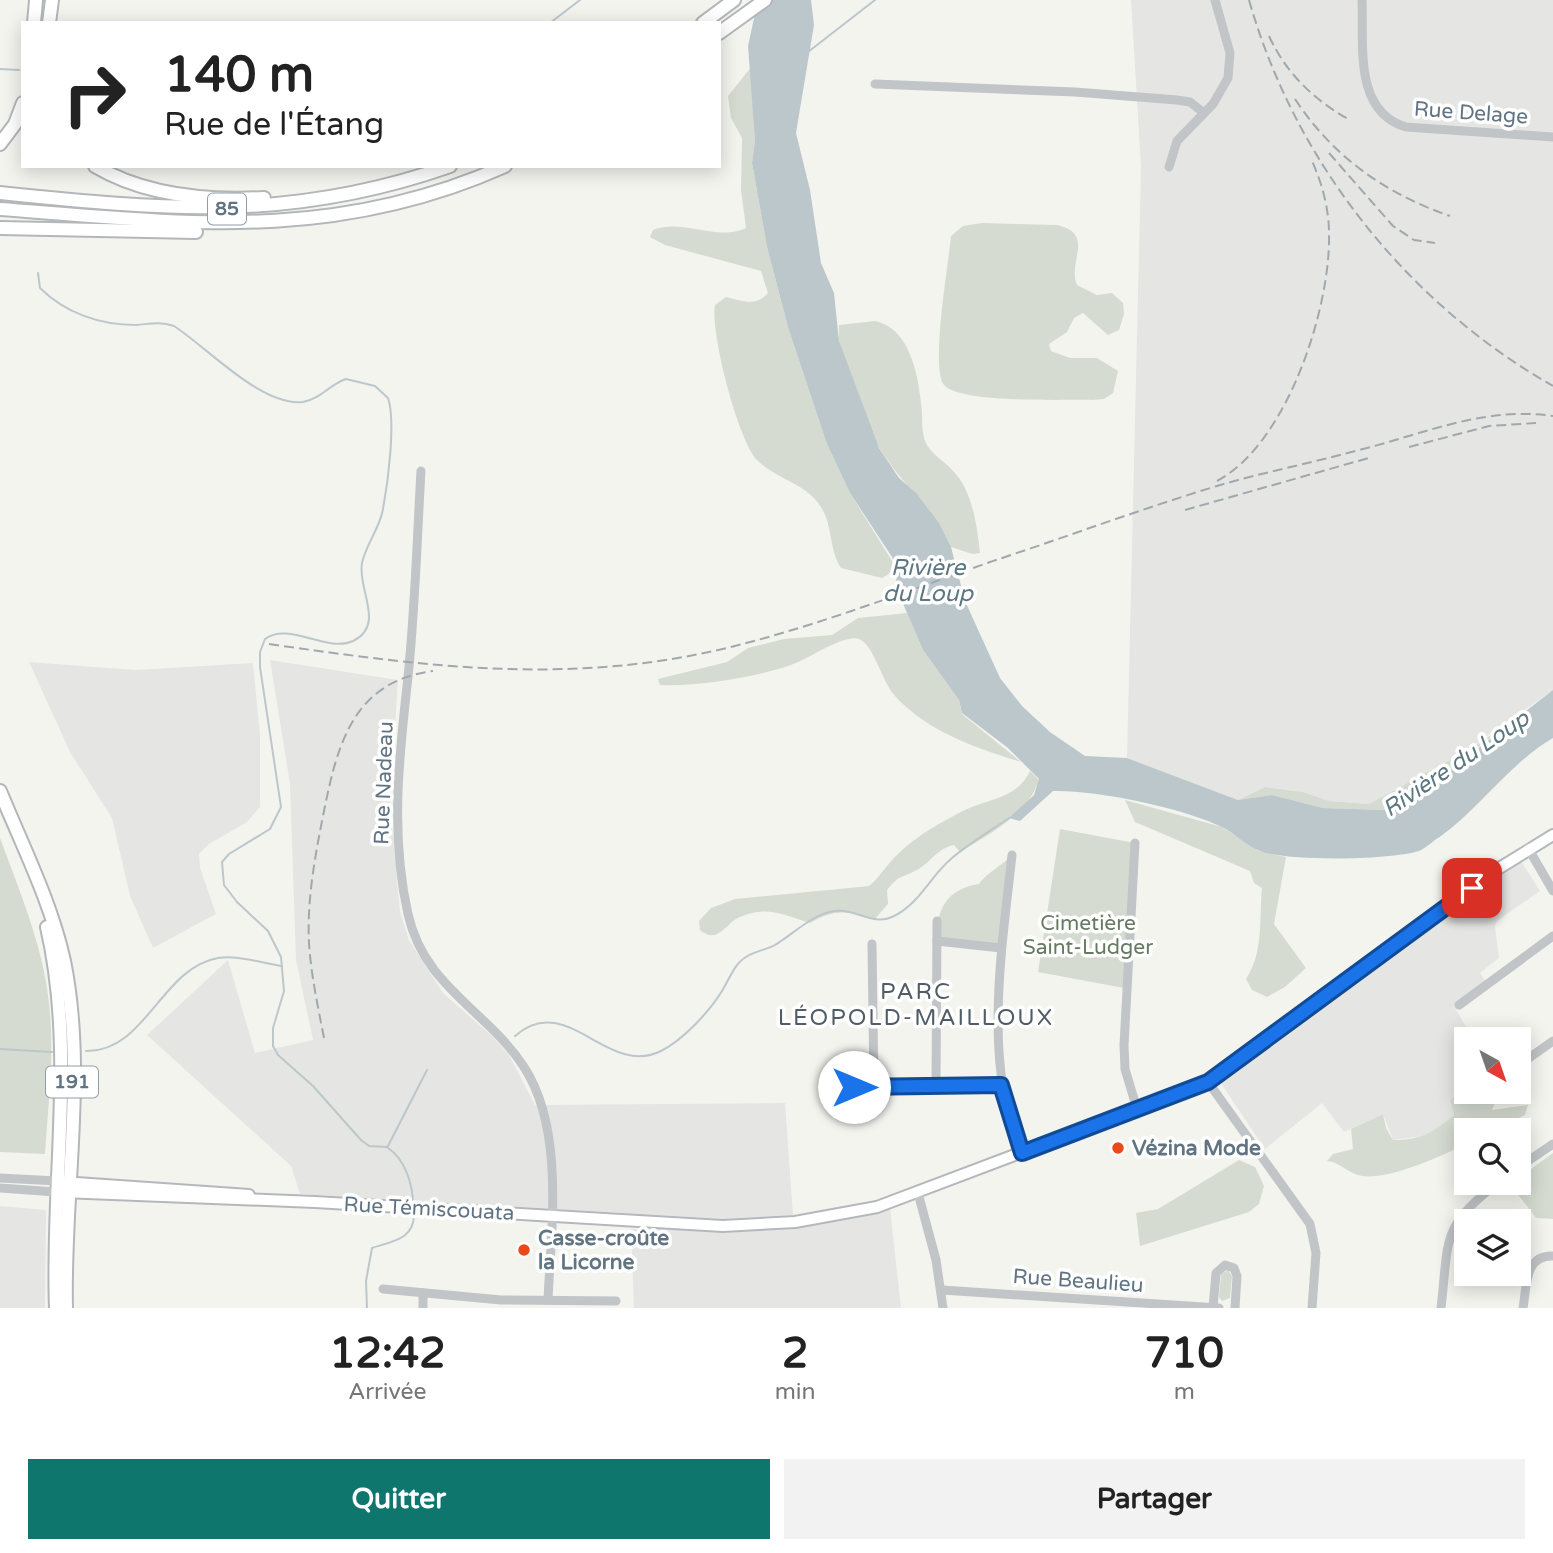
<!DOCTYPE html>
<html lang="fr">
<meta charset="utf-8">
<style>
body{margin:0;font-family:"Varela Round",sans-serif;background:#f2f2f2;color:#222;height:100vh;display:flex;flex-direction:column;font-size:26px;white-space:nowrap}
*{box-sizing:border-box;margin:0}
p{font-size:23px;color:#767676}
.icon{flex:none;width:38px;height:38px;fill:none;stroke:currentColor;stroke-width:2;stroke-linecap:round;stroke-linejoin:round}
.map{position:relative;height:1308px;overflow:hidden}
.details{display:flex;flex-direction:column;background:#fff;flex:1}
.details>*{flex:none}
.hud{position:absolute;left:21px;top:21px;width:700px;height:147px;border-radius:0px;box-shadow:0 4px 18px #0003;background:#fff;color:#222;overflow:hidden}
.needle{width:46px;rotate:140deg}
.controls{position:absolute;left:1454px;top:1027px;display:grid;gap:14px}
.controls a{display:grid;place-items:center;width:77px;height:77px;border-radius:0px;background:#fff;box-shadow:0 4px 18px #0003;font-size:35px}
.pin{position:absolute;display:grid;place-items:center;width:60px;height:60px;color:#fff;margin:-30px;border-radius:14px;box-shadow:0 4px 10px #0006}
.me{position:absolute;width:77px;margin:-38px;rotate:90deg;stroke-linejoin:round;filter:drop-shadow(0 0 5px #0008)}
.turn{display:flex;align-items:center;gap:24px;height:147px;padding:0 28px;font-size:32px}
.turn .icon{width:91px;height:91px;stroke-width:2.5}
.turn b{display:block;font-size:49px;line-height:60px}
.eta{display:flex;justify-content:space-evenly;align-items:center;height:119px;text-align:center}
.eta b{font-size:42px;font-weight:800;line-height:49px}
.primary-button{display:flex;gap:14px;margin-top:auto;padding:14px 28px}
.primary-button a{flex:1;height:80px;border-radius:0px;background:#0f766e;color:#fff;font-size:28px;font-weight:800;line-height:80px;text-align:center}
.primary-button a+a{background:#f2f2f2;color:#222}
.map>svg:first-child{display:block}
.built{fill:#e5e6e3}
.green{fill:#d5dbd0}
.water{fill:#bcc7cc}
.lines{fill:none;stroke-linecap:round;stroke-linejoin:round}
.stream{stroke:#bcc7cc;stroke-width:2}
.major-casing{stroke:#b4b8bc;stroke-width:14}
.highway-casing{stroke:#b3b7ba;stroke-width:16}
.minor{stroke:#c1c5c8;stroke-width:9}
.major{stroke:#fff;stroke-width:10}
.highway{stroke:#fff;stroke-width:12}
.rail{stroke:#a1a8ad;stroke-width:2;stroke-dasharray:10 5;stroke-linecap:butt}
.route-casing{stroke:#114b97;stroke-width:18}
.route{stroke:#1a73e8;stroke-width:12}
.poi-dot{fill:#eb4919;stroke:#fff;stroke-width:2.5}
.labels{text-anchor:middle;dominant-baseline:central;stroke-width:7;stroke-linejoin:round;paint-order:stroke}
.shield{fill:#fff;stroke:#909ea8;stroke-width:2}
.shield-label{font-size:19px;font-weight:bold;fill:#617482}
.street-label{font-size:21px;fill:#617482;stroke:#fff}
.park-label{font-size:21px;fill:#667961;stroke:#fff}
.poi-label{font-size:21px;font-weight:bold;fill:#617482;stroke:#fff;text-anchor:start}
.water-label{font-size:23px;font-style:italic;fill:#5d7780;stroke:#fff}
.neighbourhood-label{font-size:23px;letter-spacing:2px;fill:#505d67;stroke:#fff}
</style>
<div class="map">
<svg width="1553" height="1308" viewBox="0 0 1553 1308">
<rect width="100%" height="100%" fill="#f4f4ef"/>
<g class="built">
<polygon points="1131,0 1553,0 1553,690 1461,754 1369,804 1329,801 1303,792 1265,787 1238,800 1127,758 1141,167"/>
<polygon points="270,660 398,680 390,806 400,912 409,940 443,993 492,1036 509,1055 535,1105 785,1103 793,1215 724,1219 300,1194 291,1166 147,1035 228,960 255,1053 313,1040 296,960 290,784"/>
<polygon points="29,662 136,670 253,663 260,735 260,807 247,822 209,844 199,854 200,868 216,914 153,948 130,896 112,818 70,752"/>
<polygon points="1521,861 1540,891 1497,921 1495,926 1499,958 1480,973 1486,982 1454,1006 1473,1039 1466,1040 1466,1089 1450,1100 1454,1115 1431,1135 1393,1140 1383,1114 1344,1132 1322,1103 1265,1149 1220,1082"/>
<polygon points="0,1206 46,1210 45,1308 0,1308"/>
<polygon points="890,1208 901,1308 634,1308 631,1229 802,1227"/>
</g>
<g class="green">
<path d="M752 66 755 140 752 163 767 247 788 327 827 444 850 493 897 569 882 578 841 568C829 550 833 526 821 507 806 483 777 480 757 460 738 440 710 332 715 305L726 297C743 301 756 307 768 293L761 271 665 245 650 237 653 230C684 218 716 242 746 228L741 190 742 138 731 118 728 96Z"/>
<path d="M982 223 1057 225C1096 234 1067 262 1077 285L1097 295 1112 293 1123 303 1124 314 1119 330 1108 335 1083 313 1074 318 1067 332 1049 344 1051 351 1070 358H1097L1118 371 1113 393 1104 399 1093 400C1066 399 961 404 944 385 930 369 949 261 951 236L963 226Z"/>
<path d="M875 321C909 328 918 373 921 403 923 415 921 430 925 441 931 455 945 461 954 472 973 492 977 527 980 553L972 554 951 547C933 510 904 486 882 452 865 426 848 372 839 341V325Z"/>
<path d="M907 613 923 650 959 700 962 714 1021 762C976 748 928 732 895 696 882 682 874 645 859 639 844 634 807 660 791 665 756 677 696 687 660 685L658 679 727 662 748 648 784 639 832 635 858 618Z"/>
<polygon points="1504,727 1435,782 1411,798 1383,810 1323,808 1272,795 1238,800 1265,787 1303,792 1329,801 1369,804 1461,754"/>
<path d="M1030 771 1039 780C1028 814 990 834 960 852L954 845C937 848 930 864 915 871 900 879 900 874 887 890L888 904 874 920C848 910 834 909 810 923 794 918 774 909 757 912 751 913 741 916 736 919 724 927 716 944 700 930L699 921 711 908 735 899 869 886C881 876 887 864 898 854 917 835 943 821 967 809 992 798 1017 798 1030 771Z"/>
<path d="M1125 800 1222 827 1259 851 1286 857 1274 924 1306 968 1285 987 1267 997 1252 990 1246 979C1264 952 1259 919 1262 888L1254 883 1250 871 1135 822Z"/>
<polygon points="1060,829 1135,843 1129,989 1038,972"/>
<path d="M0 838C21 895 46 953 50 1014 54 1060 48 1107 45 1154L0 1152Z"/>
<path d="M1012 855 1001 948 937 941C936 910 946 889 979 884 987 872 1002 866 1012 855Z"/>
<path d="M1466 1089V1092H1499L1492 1110 1528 1105 1525 1115 1492 1130H1466V1144C1442 1156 1389 1180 1362 1176 1349 1174 1340 1162 1327 1161L1333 1154 1353 1149 1351 1129 1383 1114 1386 1128 1393 1140C1421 1140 1433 1133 1454 1115L1450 1100Z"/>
<polygon points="1553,1153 1553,1219 1536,1218 1510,1184 1519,1183 1519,1178"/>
<polygon points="1239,1160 1255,1167 1264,1186 1259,1204 1249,1212 1140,1246 1136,1213 1158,1209"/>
<polygon points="1228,1270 1232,1276 1230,1298 1222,1301 1219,1297 1221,1274"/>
</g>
<path class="water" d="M758 0H811L814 25 796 133 810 190 821 263 834 293 839 341 879 448 899 478 917 494 939 523 951 547 965 601 1000 678 1022 706 1050 732 1085 756 1127 758 1238 800 1272 795 1323 808 1383 810 1411 798 1435 782 1553 690V738C1510 763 1481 807 1441 836 1434 840 1426 848 1419 851 1390 860 1287 862 1260 851 1247 846 1236 835 1224 828 1184 808 1097 790 1053 791L1020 821 1009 818 1034 795 1039 779 1008 748 962 713 959 700 923 650 907 613 896 587 897 569 892 557 850 493 827 444 788 327 767 247 752 163 755 140 748 46Z"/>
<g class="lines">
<g class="stream">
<polyline points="550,23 580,0"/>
<polyline points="808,52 875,0"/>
<polyline points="0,69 19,70"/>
<path d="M38 273 40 288C65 313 100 325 136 325 150 324 159 321 174 326 208 348 262 407 303 402 321 399 330 384 346 379L375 386 388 398C396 422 388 482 383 509 380 528 366 544 362 563 357 589 386 625 353 641 326 653 289 621 265 639L260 652V667L281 807 270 829 229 854 222 862 224 885 237 902 268 931 281 957 284 991 273 1028V1046L278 1055 313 1086 361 1140 369 1146 387 1147"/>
<path d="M515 1036C567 990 607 1078 661 1051 683 1040 709 1012 722 991 729 980 734 964 746 957 755 951 766 950 775 945 793 934 814 913 835 911 855 908 873 926 892 917 920 904 930 876 952 858 970 843 990 831 1009 818"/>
<polyline points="0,1049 52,1052"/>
<path d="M86 1051C146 1052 161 968 218 958 239 955 261 963 282 966"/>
<polyline points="388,1146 427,1070"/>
<path d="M388 1148C405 1159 413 1185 413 1204"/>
<path d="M367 1308 366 1281 372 1248C393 1241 415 1239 414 1213"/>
</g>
<defs>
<g id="major">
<polyline points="62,1182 249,1195"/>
<polyline points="62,1192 315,1202 723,1226 795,1222 877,1207 1208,1082 1493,872 1553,835"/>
</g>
<g id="highway">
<polyline points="34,23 36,0"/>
<polyline points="49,23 52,0"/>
<polyline points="703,23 734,0"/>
<polyline points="719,33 765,0"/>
<polyline points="0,144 15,124 23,103"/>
<path d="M95 166C144 195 208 201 264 198"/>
<path d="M0 193C164 210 291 222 450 166"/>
<path d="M0 209C181 223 333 243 505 166"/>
<polyline points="0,228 196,232"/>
<path d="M0 791C23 847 51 902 64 961 87 1074 63 1194 66 1308"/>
<path d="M47 927C76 1052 51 1181 56 1308"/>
</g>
</defs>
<use href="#major" class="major-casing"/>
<use href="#highway" class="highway-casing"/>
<g class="minor">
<path d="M1362 0C1364 44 1353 111 1406 127L1553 137"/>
<polyline points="875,84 1075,92 1177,100 1190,102 1204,113"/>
<polyline points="1169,167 1177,141 1213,104 1228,78 1230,53 1215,0"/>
<path d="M421 471C417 540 415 609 408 677 399 757 390 835 408 914 424 987 487 1010 524 1067 565 1130 551 1229 548 1300"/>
<polyline points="1135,843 1124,1045 1125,1069 1137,1109"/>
<polyline points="1528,848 1553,891"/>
<path d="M1012 855C1002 948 982 1066 1022 1153"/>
<polyline points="937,941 1001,948"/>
<polyline points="872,944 874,1087"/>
<polyline points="1459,1005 1553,936"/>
<polyline points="1519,1065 1553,1041"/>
<polyline points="1208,1082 1310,1224 1316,1253 1312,1308"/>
<polyline points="936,1086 937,921"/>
<polyline points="854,1087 1001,1085"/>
<polyline points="1519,1167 1553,1144"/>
<polyline points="0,1178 57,1181"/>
<polyline points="0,1188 56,1192"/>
<polyline points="918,1193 936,1260 943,1308"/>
<polyline points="383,1289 501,1300 616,1301"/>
<polyline points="942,1290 1219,1308"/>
<polyline points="423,1308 423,1293"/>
<polyline points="1213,1308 1216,1273 1225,1265 1234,1268 1237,1276 1235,1308"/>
<path d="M1441 1308C1449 1241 1440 1226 1498 1183"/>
<path d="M1523 1308C1527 1286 1524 1255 1553 1256"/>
</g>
<use href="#major" class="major"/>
<use href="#highway" class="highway"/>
<g class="rail">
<path d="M1249 0C1295 162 1407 303 1553 386"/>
<path d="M1269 36C1286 73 1313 99 1348 119"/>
<path d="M1295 99C1333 157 1386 194 1450 216"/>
<polyline points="1329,153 1393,226 1414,240 1435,243"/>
<polyline points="1409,447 1489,426 1536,423"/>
<path d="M1217 481C1287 444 1331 308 1329 233 1329 209 1322 183 1312 161"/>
<polyline points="1185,510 1372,457"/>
<path d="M269 644C430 667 570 686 731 647 819 625 905 592 990 562 1066 537 1141 509 1217 486 1264 472 1312 463 1359 450 1424 434 1484 406 1553 416"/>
<path d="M324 1038C318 1007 311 975 309 943 307 902 314 862 322 821 336 751 349 682 433 671"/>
</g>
</g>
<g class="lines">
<defs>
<polyline id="route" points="854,1087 1001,1085 1022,1153 1208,1082 1472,888"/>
</defs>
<use href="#route" class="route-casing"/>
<use href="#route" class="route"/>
</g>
<g class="poi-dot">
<circle cx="1118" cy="1148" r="7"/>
<circle cx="524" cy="1250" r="7"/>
</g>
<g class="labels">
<g class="shield">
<rect x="208" y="193.5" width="38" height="31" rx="5"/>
<rect x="46" y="1066.5" width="52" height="31" rx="5"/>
</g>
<g class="shield-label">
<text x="227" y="209">85</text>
<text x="72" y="1082">191</text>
</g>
<g class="street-label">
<text transform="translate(1471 113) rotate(4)">Rue Delage</text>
<text transform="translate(384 783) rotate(-88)">Rue Nadeau</text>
<text transform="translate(429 1209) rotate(3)">Rue Témiscouata</text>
<text transform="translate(1078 1281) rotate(4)">Rue Beaulieu</text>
</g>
<g class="park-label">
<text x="1088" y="923">Cimetière<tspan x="1088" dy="24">Saint-Ludger</tspan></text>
</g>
<g class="poi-label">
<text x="1132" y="1148">Vézina Mode</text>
<text x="538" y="1238">Casse-croûte<tspan x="538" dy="24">la Licorne</tspan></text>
</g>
<g class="water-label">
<text x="928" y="568">Rivière<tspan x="928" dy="26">du Loup</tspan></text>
<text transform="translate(1456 764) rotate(-34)">Rivière du Loup</text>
</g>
<g class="neighbourhood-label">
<text x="916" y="992">PARC<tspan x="916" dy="26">LÉOPOLD-MAILLOUX</tspan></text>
</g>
</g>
</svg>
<div class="controls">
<a><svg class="needle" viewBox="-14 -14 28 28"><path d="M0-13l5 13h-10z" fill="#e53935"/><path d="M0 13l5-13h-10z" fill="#767676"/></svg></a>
<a><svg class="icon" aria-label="search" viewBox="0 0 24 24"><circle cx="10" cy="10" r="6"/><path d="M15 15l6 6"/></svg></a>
<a><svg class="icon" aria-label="layers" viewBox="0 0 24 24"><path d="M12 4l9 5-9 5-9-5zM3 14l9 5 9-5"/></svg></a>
</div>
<div class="pin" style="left:1472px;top:888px;background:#d93025"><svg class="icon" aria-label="arrive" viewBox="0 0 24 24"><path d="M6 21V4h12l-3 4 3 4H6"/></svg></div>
<svg class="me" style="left:854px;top:1087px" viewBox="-20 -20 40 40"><circle r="19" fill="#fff"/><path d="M0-13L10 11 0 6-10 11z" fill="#1a73e8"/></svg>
<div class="hud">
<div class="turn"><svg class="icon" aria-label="right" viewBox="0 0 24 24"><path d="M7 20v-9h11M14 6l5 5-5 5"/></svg><div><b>140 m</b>Rue de l'Étang</div></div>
</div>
</div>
<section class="details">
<div class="eta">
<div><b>12:42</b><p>Arrivée</p></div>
<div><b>2</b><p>min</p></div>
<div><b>710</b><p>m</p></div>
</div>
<div class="primary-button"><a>Quitter</a><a>Partager</a></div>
</section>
